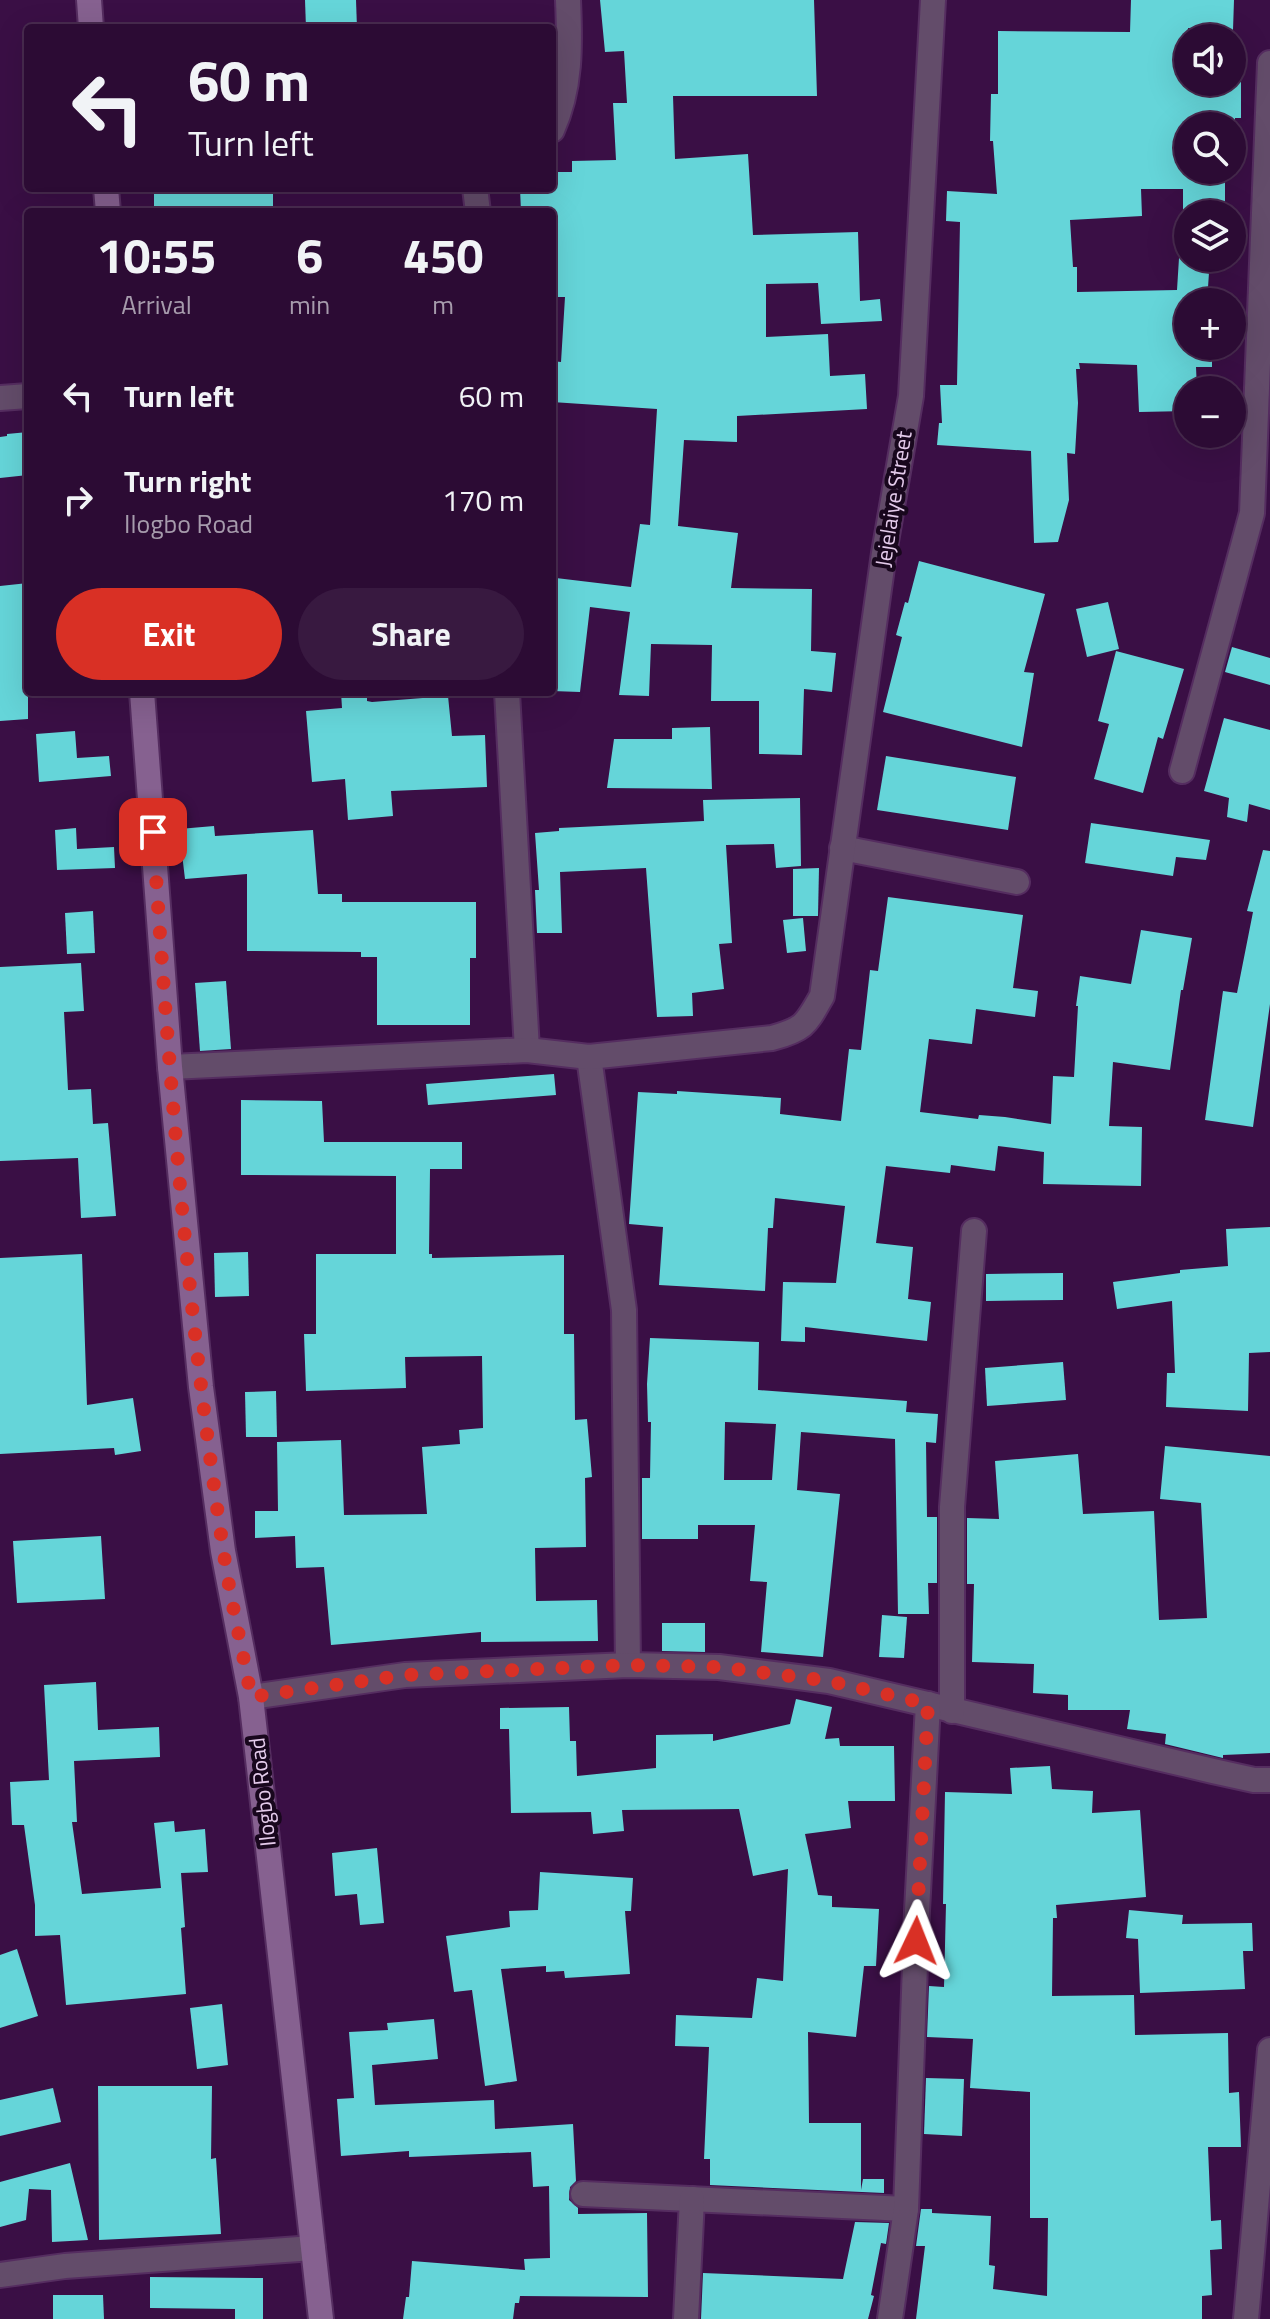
<!DOCTYPE html>
<meta charset="utf-8">
<style>
body{margin:0;font-family:"Titillium Web",sans-serif;background:#381940;color:#f1f3f6;height:100vh;display:flex;flex-direction:column;font-size:30px;white-space:nowrap}
*{box-sizing:border-box;margin:0}
p{font-size:26px;color:#a69bac}
.icon{flex:none;width:44px;height:44px;fill:none;stroke:currentColor;stroke-width:2;stroke-linecap:round;stroke-linejoin:round}
.map{position:relative;flex:1;overflow:hidden}
.sheet{position:absolute;left:24px;top:208px;width:532px;height:488px;display:flex;flex-direction:column;background:#2c0b34;border-radius:8px;box-shadow:0 8px 32px #0002,0 0 0 2px #482b4f}
.sheet>*{flex:none}
.hud{position:absolute;left:24px;top:24px;width:532px;height:168px;border-radius:8px;box-shadow:0 8px 32px #0002,0 0 0 2px #482b4f;background:#2c0b34;color:#f1f3f6;overflow:hidden}
.fabs{position:absolute;left:1174px;top:24px;display:grid;gap:16px}
.fabs a{display:grid;place-items:center;width:72px;height:72px;border-radius:50%;background:#2c0b34;box-shadow:0 8px 32px #0002,0 0 0 2px #482b4f;font-size:40px}
.pin{position:absolute;display:grid;place-items:center;width:68px;height:68px;color:#fff;margin:-34px;border-radius:16px;box-shadow:0 4px 12px #0006}
.me{position:absolute;width:88px;margin:-44px;rotate:2deg;stroke-linejoin:round;filter:drop-shadow(0 0 6px #0008)}
.turn{display:flex;align-items:center;gap:28px;height:168px;padding:0 32px;font-size:36px}
.turn .icon{width:104px;height:104px;stroke-width:2.5}
.turn b{display:block;font-size:56px;line-height:68px}
.eta{display:flex;justify-content:space-evenly;align-items:center;height:136px;text-align:center}
.eta b{font-size:48px;font-weight:700;line-height:56px}
.primary-button{display:flex;gap:16px;margin-top:auto;padding:16px 32px}
.primary-button a{flex:1;height:92px;border-radius:48px;background:#d93025;color:#fff;font-size:32px;font-weight:700;line-height:92px;text-align:center}
.primary-button a+a{background:#381940;color:#f1f3f6}
ul{padding:0;list-style:none}
li{display:flex;align-items:center;gap:24px;height:104px;padding:0 32px}
li div{flex:1}
li b{display:block;font-size:30px}
li em{font-style:normal}
.map>svg:first-child{display:block}
.building{fill:#65d5d9;fill-rule:evenodd}
.lines{fill:none;stroke-linecap:round;stroke-linejoin:round}
.street-casing{stroke:#552d60;stroke-width:28}
.secondary-casing{stroke:#552d60;stroke-width:28}
.street{stroke:#634c6a;stroke-width:24}
.secondary{stroke:#866190;stroke-width:24}
.route{stroke:#d93025;stroke-width:14;stroke-dasharray:0 25.2}
.labels{text-anchor:middle;dominant-baseline:central;stroke-width:8;stroke-linejoin:round;paint-order:stroke}
.street-label{font-size:22px;fill:#e4cbeb;stroke:#18071d}
</style>
<div class="map">
<svg width="1270" height="2319" viewBox="0 0 1270 2319">
<rect width="100%" height="100%" fill="#3a0f45"/>
<g class="building">
<polygon points="305,0 356,0 357,28 306,28"/>
<polygon points="600,0 814,0 817,96 673,96 675,159 748,154 753,235 858,232 860,301 880,299 882,321 821,324 818,283 766,284 766,337 828,334 830,376 865,374 867,409 737,416 737,442 684,440 678,526 738,533 731,588 812,589 811,651 836,653 832,692 804,689 802,755 759,754 759,701 711,701 712,645 651,644 649,696 619,695 630,612 590,607 580,692 552,691 552,609 556,578 631,587 640,524 650,525 657,409 552,402 552,361 561,362 565,297 552,297 552,212 521,212 520,188 552,188 552,172 572,172 572,161 616,160 613,103 627,103 624,51 605,52"/>
<polygon points="1131,0 1234,0 1233,30 1188,28 1188,82 1241,82 1241,118 1235,118 1235,126 1188,126 1188,170 1225,170 1225,214 1183,214 1183,189 1141,189 1142,216 1070,220 1073,267 1077,267 1077,292 1177,290 1179,258 1210,258 1207,302 1188,302 1188,346 1212,346 1212,367 1196,367 1197,390 1188,390 1188,411 1139,412 1137,365 1079,363 1080,369 1076,369 1078,403 1075,454 1067,453 1069,500 1058,542 1034,543 1031,451 937,445 939,423 942,423 940,385 957,385 960,222 946,221 947,191 997,194 993,141 990,141 991,94 998,94 998,31 1130,32"/>
<rect x="154" y="188" width="119" height="24"/>
<polygon points="28,432 28,475 0,478 0,437 7,436 7,434"/>
<polygon points="919,561 1045,594 1024,672 1034,673 1022,747 883,712 902,637 896,635 905,602 908,603"/>
<polygon points="28,583 28,719 0,721 0,586"/>
<polygon points="1108,602 1119,649 1087,657 1076,609"/>
<polygon points="1232,647 1270,658 1270,685 1225,672"/>
<polygon points="1116,651 1184,669 1163,739 1158,737 1143,793 1094,779 1109,724 1098,721"/>
<polygon points="341,692 367,692 367,701 372,702 448,696 452,736 485,735 487,787 391,791 393,816 348,820 345,779 312,782 306,711 342,708"/>
<polygon points="1224,718 1270,730 1270,810 1249,804 1247,822 1227,817 1229,798 1204,791"/>
<polygon points="710,727 712,789 607,788 614,739 672,739 672,728"/>
<polygon points="75,731 77,758 109,756 111,776 39,782 36,734"/>
<polygon points="886,756 1016,777 1008,830 877,810"/>
<polygon points="800,798 801,866 776,868 774,844 726,845 732,943 719,944 724,989 692,993 693,1016 657,1017 646,868 560,872 562,933 537,933 535,890 539,890 535,833 559,831 559,828 704,821 703,800"/>
<polygon points="1091,823 1210,840 1206,860 1176,857 1173,876 1085,863"/>
<polygon points="214,826 215,836 313,830 318,894 342,894 342,902 476,902 476,958 470,958 470,1025 377,1025 377,957 361,957 361,952 247,951 247,874 185,879 179,829"/>
<polygon points="76,828 77,849 114,847 115,868 57,870 55,830"/>
<polygon points="1263,850 1270,851 1270,1004 1253,1127 1205,1120 1223,991 1237,993 1253,912 1247,911"/>
<polygon points="819,868 818,916 793,916 793,869"/>
<polygon points="888,897 1023,915 1013,988 1038,991 1035,1017 976,1009 972,1044 929,1039 920,1112 978,1119 979,1115 1005,1117 1051,1124 1053,1076 1074,1077 1078,1006 1076,1006 1080,976 1131,984 1141,930 1192,938 1183,990 1181,990 1170,1070 1113,1062 1109,1126 1142,1127 1141,1186 1043,1184 1044,1152 998,1146 995,1171 951,1165 950,1173 886,1166 876,1243 913,1247 908,1299 931,1302 927,1341 805,1327 805,1342 781,1341 783,1282 836,1283 845,1206 775,1198 773,1228 768,1228 765,1291 659,1285 663,1227 629,1224 638,1092 677,1094 677,1091 781,1098 780,1114 841,1121 849,1049 861,1050 870,970 878,971"/>
<polygon points="93,911 95,953 67,954 65,913"/>
<polygon points="803,918 806,951 787,953 783,920"/>
<polygon points="81,963 84,1011 64,1012 68,1090 91,1089 93,1124 108,1123 116,1216 81,1218 78,1158 0,1161 0,967"/>
<polygon points="226,981 231,1049 200,1051 195,983"/>
<polygon points="554,1074 556,1095 428,1105 426,1084"/>
<polygon points="241,1100 322,1101 324,1142 462,1142 462,1169 430,1169 429,1254 432,1254 432,1258 564,1255 564,1334 574,1334 575,1420 587,1419 592,1477 585,1478 586,1547 535,1548 536,1601 597,1600 598,1641 481,1642 481,1632 331,1645 324,1567 296,1568 295,1536 255,1538 255,1511 278,1511 277,1442 341,1440 344,1515 427,1514 422,1447 460,1444 459,1430 483,1428 482,1356 405,1357 406,1388 306,1391 304,1334 316,1334 316,1254 396,1254 396,1176 241,1175"/>
<polygon points="1270,1227 1270,1352 1249,1353 1248,1411 1166,1407 1167,1373 1175,1373 1172,1301 1117,1309 1113,1282 1180,1273 1180,1270 1228,1266 1226,1229"/>
<polygon points="248,1252 249,1296 215,1297 214,1253"/>
<polygon points="82,1254 87,1405 133,1398 141,1451 115,1455 114,1448 0,1454 0,1258"/>
<polygon points="1063,1273 1063,1300 986,1301 986,1274"/>
<path d="M650 1338 759 1342 758 1390 907 1401 906 1412 938 1414 936 1443 926 1442 927 1517H937V1583H928L929 1614H898L895 1439 801 1432 797 1490 840 1494 823 1657 761 1652 767 1582 750 1581 755 1525H698V1539H642V1478H650L651 1422H648L647 1384ZM725 1422 776 1424 772 1480H724Z"/>
<polygon points="1063,1362 1066,1400 987,1406 985,1368"/>
<polygon points="276,1391 277,1437 246,1437 245,1392"/>
<polygon points="1165,1446 1270,1456 1270,1753 1223,1755 1223,1758 1165,1744 1166,1734 1127,1729 1130,1710 1068,1710 1068,1695 1033,1693 1034,1664 972,1662 974,1584 967,1584 967,1518 999,1519 995,1461 1078,1454 1083,1514 1154,1511 1159,1620 1207,1618 1201,1503 1160,1499"/>
<polygon points="101,1536 105,1599 17,1603 13,1541"/>
<polygon points="882,1615 907,1617 904,1658 879,1657"/>
<polygon points="662,1623 705,1623 705,1652 662,1651"/>
<polygon points="96,1682 98,1730 159,1727 160,1757 74,1761 77,1822 72,1822 82,1894 161,1888 154,1823 174,1821 175,1832 205,1829 208,1872 181,1873 185,1927 181,1928 186,1994 66,2005 60,1935 35,1936 35,1905 24,1825 12,1825 10,1782 49,1780 44,1685"/>
<polygon points="796,1699 832,1707 825,1739 839,1738 840,1746 894,1746 895,1801 848,1801 851,1828 805,1834 818,1895 832,1896 832,1907 879,1909 876,1966 864,1966 856,2037 808,2032 809,2123 861,2123 861,2190 863,2179 884,2179 884,2193 710,2185 710,2159 704,2159 709,2047 675,2046 676,2015 752,2018 757,1978 783,1981 788,1869 753,1876 739,1809 622,1810 624,1831 593,1834 591,1812 511,1813 509,1729 500,1729 500,1708 569,1707 570,1741 576,1741 577,1776 656,1768 656,1735 713,1734 713,1741 790,1724"/>
<polygon points="1050,1766 1052,1789 1093,1791 1092,1813 1140,1810 1146,1897 1056,1905 1057,1918 1053,1918 1052,1996 1134,1995 1135,2035 1228,2033 1229,2093 1239,2092 1241,2147 1208,2147 1211,2221 1221,2220 1222,2249 1210,2250 1212,2295 1202,2296 1202,2319 916,2319 925,2246 916,2246 921,2209 932,2209 932,2213 991,2216 989,2265 995,2266 993,2289 1047,2296 1048,2218 1030,2218 1030,2092 970,2088 973,2039 927,2037 929,1986 944,1987 946,1904 943,1904 945,1792 1012,1794 1010,1768"/>
<polygon points="377,1848 384,1923 360,1925 357,1894 335,1896 332,1853"/>
<polygon points="540,1872 633,1878 631,1911 625,1911 630,1974 565,1978 564,1971 546,1972 546,1966 501,1969 517,2081 485,2086 472,1990 454,1992 446,1936 510,1927 509,1911 538,1910"/>
<polygon points="1129,1910 1183,1915 1182,1924 1252,1923 1253,1951 1243,1951 1245,1989 1140,1993 1138,1939 1126,1938"/>
<polygon points="17,1949 38,2016 0,2028 0,1955"/>
<polygon points="222,2004 228,2065 197,2069 190,2008"/>
<polygon points="434,2019 438,2059 372,2065 375,2105 494,2100 495,2129 573,2124 576,2181 570,2187 569,2200 578,2208 578,2214 647,2213 648,2297 520,2296 519,2303 515,2303 513,2319 403,2319 406,2297 409,2297 412,2261 525,2270 524,2259 550,2258 549,2186 533,2187 531,2152 409,2157 409,2151 341,2156 337,2099 354,2098 349,2032 388,2030 387,2023"/>
<polygon points="926,2078 964,2079 962,2136 924,2134"/>
<polygon points="98,2086 212,2086 211,2159 216,2158 221,2234 99,2240"/>
<polygon points="53,2088 61,2122 0,2136 0,2100"/>
<polygon points="70,2163 88,2240 52,2242 51,2190 29,2189 26,2220 0,2227 0,2182"/>
<polygon points="855,2222 889,2223 886,2244 881,2243 871,2295 874,2296 868,2319 701,2319 703,2273 843,2279"/>
<polygon points="150,2277 263,2278 263,2319 235,2319 235,2309 150,2308"/>
<polygon points="53,2295 103,2295 104,2319 53,2319"/>
</g>
<g class="lines">
<defs>
<g id="street">
<path d="M552 130C571 88 570 45 568 0"/>
<polyline points="475,188 478,212"/>
<polyline points="0,398 28,396"/>
<polyline points="507,692 527,1050"/>
<polyline points="1182,771 1252,513 1270,63"/>
<polyline points="842,848 1017,882"/>
<polyline points="589,1057 624,1310 628,1665"/>
<path d="M170 1067 527 1050 589 1057 772 1038C805 1029 806 1024 822 996L884 553 911 396 933 0"/>
<polyline points="251,1697 405,1675 628,1665 719,1667 829,1681 1213,1771 1254,1780 1270,1780"/>
<polyline points="952,1711 952,1507 974,1231"/>
<polyline points="583,2194 906,2209"/>
<polyline points="0,2275 65,2266 313,2248"/>
<polyline points="686,2319 692,2199"/>
<polyline points="890,2319 906,2209 917,1911 928,1704"/>
<polyline points="1246,2319 1270,2050"/>
</g>
<g id="secondary">
<polyline points="89,0 91,28"/>
<polyline points="106,188 108,212"/>
<polyline points="142,692 170,1067 201,1387 223,1551 251,1697 321,2319"/>
</g>
</defs>
<use href="#street" class="street-casing"/>
<use href="#secondary" class="secondary-casing"/>
<use href="#street" class="street"/>
<use href="#secondary" class="secondary"/>
</g>
<g class="lines">
<path class="route" d="M153 832C169 1071 187 1311 223 1548 230 1598 242 1647 251 1697L405 1675 628 1665 719 1667 829 1681 928 1704 916 1941"/>
</g>
<g class="labels">
<g class="street-label">
<text transform="translate(893 499) rotate(-81)">Jejelaiye Street</text>
<text transform="translate(262 1792) rotate(-96)">Ilogbo Road</text>
</g>
</g>
</svg>
<div class="fabs">
<a><svg class="icon" aria-label="sound" viewBox="0 0 24 24"><path d="M4 9h4l5-4v14l-5-4H4zM17 9q2 3 0 6"/></svg></a>
<a><svg class="icon" aria-label="search" viewBox="0 0 24 24"><circle cx="10" cy="10" r="6"/><path d="M15 15l6 6"/></svg></a>
<a><svg class="icon" aria-label="layers" viewBox="0 0 24 24"><path d="M12 4l9 5-9 5-9-5zM3 14l9 5 9-5"/></svg></a>
<a>+</a>
<a>−</a>
</div>
<div class="pin" style="left:153px;top:832px;background:#d93025"><svg class="icon" aria-label="arrive" viewBox="0 0 24 24"><path d="M6 21V4h12l-3 4 3 4H6"/></svg></div>
<svg class="me" style="left:916px;top:1941px" viewBox="-20 -20 40 40"><path d="M0-17L14 15 0 8-14 15z" fill="#d93025" stroke="#fff" stroke-width="4"/></svg>
<div class="hud">
<div class="turn"><svg class="icon" aria-label="left" viewBox="0 0 24 24"><path d="M17 20v-9H6M10 6l-5 5 5 5"/></svg><div><b>60 m</b>Turn left</div></div>
</div>
<section class="sheet">
<div class="eta">
<div><b>10:55</b><p>Arrival</p></div>
<div><b>6</b><p>min</p></div>
<div><b>450</b><p>m</p></div>
</div>
<ul>
<li><svg class="icon" aria-label="left" viewBox="0 0 24 24"><path d="M17 20v-9H6M10 6l-5 5 5 5"/></svg><div><b>Turn left</b></div><em>60 m</em></li>
<li><svg class="icon" aria-label="right" viewBox="0 0 24 24"><path d="M7 20v-9h11M14 6l5 5-5 5"/></svg><div><b>Turn right</b><p>Ilogbo Road</p></div><em>170 m</em></li>
</ul>
<div class="primary-button"><a>Exit</a><a>Share</a></div>
</section>
</div>
